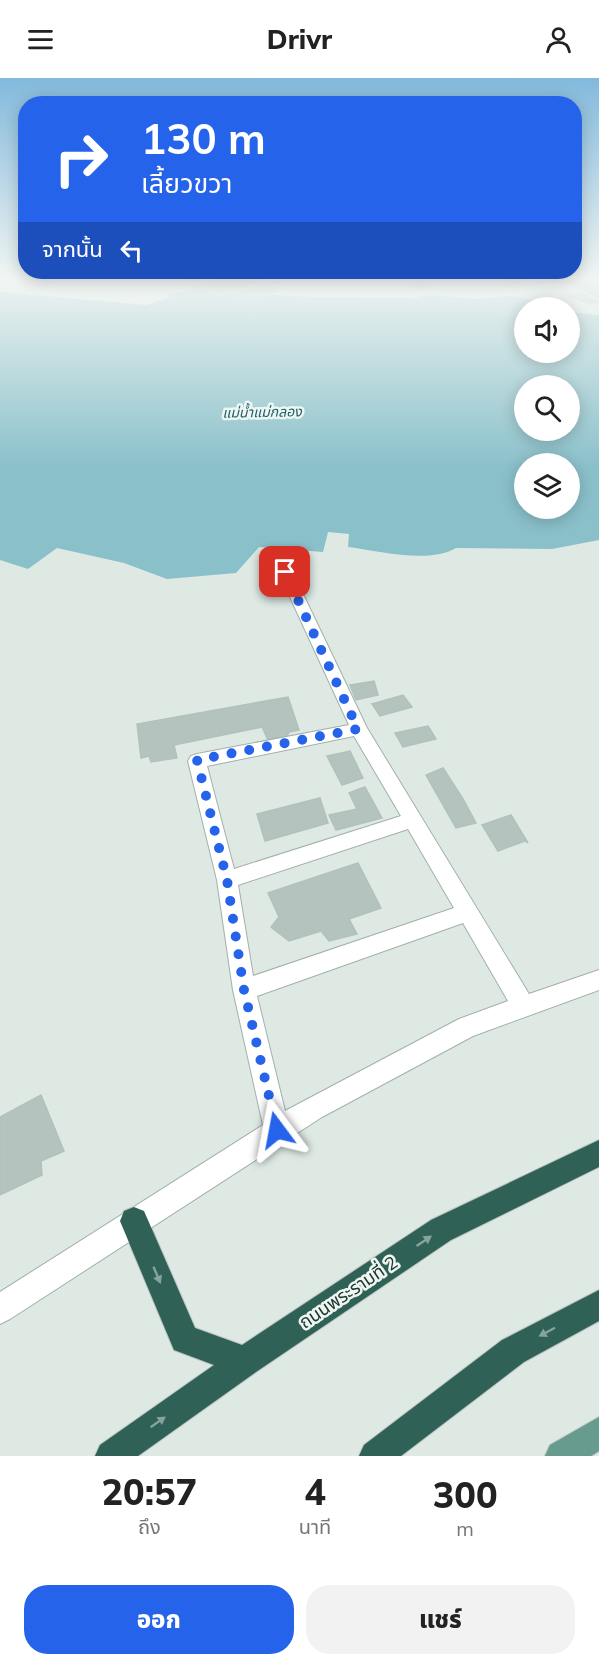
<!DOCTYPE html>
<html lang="th">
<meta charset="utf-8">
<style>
body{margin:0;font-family:Mulish,"Noto Sans Thai",sans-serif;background:#f2f2f2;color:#222;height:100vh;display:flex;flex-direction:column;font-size:22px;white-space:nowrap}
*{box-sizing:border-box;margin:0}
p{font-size:20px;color:#767676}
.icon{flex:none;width:33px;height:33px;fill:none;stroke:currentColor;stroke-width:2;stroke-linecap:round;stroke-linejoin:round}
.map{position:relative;height:1378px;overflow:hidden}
.drawer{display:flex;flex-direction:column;background:#fff;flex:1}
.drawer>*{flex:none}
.guide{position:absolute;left:18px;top:18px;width:564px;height:183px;border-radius:24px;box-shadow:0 3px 15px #0003;background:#2563eb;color:#fff;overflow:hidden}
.fabs{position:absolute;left:514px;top:219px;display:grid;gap:12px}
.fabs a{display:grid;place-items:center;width:66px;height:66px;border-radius:50%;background:#fff;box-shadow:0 3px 15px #0003;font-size:30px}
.pin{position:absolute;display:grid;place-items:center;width:51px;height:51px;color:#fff;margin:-26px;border-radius:12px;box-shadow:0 3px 9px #0006}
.me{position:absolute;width:66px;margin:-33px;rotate:347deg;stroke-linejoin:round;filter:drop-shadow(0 0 4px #0008)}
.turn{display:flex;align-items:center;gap:21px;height:126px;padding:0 24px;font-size:27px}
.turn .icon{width:78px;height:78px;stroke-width:2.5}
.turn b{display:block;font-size:42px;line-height:51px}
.then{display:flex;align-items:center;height:57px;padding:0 24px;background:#0003;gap:12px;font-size:22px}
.eta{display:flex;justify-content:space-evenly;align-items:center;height:102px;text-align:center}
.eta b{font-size:36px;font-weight:800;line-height:42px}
.button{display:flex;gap:12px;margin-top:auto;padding:12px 24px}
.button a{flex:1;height:69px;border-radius:24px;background:#2563eb;color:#fff;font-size:24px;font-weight:800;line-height:69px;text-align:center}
.button a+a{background:#f2f2f2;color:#222}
header{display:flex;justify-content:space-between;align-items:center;height:78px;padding:0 24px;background:#fff;font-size:27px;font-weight:800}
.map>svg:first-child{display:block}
.water{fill:#8ac0ca;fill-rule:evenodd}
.building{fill:#b4c3bd;stroke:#b1c1bb;stroke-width:1.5}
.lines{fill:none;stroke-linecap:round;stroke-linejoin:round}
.minor-casing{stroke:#a2b0ab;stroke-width:2}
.major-casing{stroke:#bcc3c1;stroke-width:2}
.highway-casing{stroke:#bcc3c1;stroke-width:2}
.minor{fill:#fff;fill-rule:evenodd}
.major{fill:#669b8d;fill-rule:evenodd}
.highway{fill:#2f6157;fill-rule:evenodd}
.oneway{fill:#85a49d}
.route{stroke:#2563eb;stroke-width:10;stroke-dasharray:0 18}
.labels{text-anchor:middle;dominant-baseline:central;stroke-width:5;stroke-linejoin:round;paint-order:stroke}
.far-water-label{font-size:14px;font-style:italic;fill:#21606d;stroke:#eef6f2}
.near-street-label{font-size:18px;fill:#213731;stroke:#eef6f2}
</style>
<header><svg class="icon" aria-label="menu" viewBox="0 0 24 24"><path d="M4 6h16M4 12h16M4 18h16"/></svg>Drivr<svg class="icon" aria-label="person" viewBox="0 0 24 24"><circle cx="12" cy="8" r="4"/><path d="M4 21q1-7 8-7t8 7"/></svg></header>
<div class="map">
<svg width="599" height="1378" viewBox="0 0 599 1378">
<rect width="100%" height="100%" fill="#dee9e4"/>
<path class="water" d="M189 212 309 219 415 220 428 217 478 221 510 218 557 226 555 229 525 230V274H570V234L599 237V462L552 471 456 470C429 486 379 473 348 469L349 456 328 454 323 474 259 469 236 495 167 501 124 485 57 470 28 491 0 482V214L146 227 170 219 167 217ZM525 308H570V352H525ZM525 386H570V430H525Z"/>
<g class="building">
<polygon points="170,197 222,197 193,203"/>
<polygon points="228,197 278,197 219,218 191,210"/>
<polygon points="495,197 536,197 515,206"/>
<polygon points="582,201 599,209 596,212 599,214 599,220 566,204"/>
<polygon points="421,203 433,206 423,211 411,208"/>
<polygon points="261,206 279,211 259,219 235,220 248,216 241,213"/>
<polygon points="581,215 599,224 590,226 566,217"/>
<polygon points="374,603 378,617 356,622 350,607"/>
<polygon points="403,617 412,629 380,638 372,626"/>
<polygon points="288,619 299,652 289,654 287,659 268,662 262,649 174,667 177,680 151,684 149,678 141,680 137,646"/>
<polygon points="428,648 436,661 403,669 395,655"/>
<polygon points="350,673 363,700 342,707 327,678"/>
<polygon points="443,690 463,721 476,745 456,750 426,697"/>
<polygon points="365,709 382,740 336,752 329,737 357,731 349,715"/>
<polygon points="320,720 328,745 265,763 257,736"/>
<polygon points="511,737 528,765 525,763 498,773 482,747"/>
<polygon points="358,785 381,830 349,841 357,856 329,863 321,853 289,863 271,849 279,839 268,815"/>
<polygon points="41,1017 64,1073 41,1083 42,1097 0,1117 0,1039"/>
</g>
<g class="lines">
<defs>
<g id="minor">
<path d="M564 197H596C589 201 571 201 564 197Z"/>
<path d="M285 489 292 493 367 650 529 916 599 892V912L473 958 322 1039 10 1241 0 1246V1214L263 1047 233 912 217 802 188 683 191 678 197 676 349 647 278 493ZM354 658 401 738 234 791 207 688ZM408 751 454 830 253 898 238 807ZM463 845 508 923 459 941 285 1033 257 918Z"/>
</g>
<polygon id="major" points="599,1339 599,1373 591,1378 545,1378 550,1367"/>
<g id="highway">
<polygon points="599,1062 599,1089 451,1162 256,1294 138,1378 95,1378 100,1367 214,1287 174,1272 120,1143 124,1133 134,1129 144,1133 195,1250 242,1267 431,1142"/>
<polygon points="599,1212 599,1243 524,1284 401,1378 359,1378 364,1367 502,1262"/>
</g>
</defs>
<use href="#minor" class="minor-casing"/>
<use href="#major" class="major-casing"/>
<use href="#highway" class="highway-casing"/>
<use href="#minor" class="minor"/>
<use href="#major" class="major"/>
<use href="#highway" class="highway"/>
</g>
<defs><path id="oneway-solid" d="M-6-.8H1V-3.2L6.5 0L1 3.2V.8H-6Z" transform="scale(1.5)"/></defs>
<g class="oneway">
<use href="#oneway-solid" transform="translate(424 1163) rotate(-34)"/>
<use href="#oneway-solid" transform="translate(157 1197) rotate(67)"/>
<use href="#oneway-solid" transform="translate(547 1254) rotate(152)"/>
<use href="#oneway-solid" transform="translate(158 1344) rotate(-35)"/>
</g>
<linearGradient id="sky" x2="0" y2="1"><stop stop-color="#82b9dc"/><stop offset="0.51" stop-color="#f0f5f3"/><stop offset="1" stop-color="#f0f5f3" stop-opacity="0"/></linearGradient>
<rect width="599" height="390" fill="url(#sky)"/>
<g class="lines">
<polyline class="route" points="277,1052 244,912 227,802 197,682 358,651 285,494"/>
</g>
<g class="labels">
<g class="far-water-label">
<text transform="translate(262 334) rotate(-1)">แม่น้ำแม่กลอง</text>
</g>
<g class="near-street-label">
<text transform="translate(348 1214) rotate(-34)">ถนนพระรามที่ 2</text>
</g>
</g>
</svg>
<div class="fabs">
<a><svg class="icon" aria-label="sound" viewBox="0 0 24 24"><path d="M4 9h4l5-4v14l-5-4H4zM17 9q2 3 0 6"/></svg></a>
<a><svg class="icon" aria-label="search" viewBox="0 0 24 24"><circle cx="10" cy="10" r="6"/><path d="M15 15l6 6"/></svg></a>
<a><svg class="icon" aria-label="layers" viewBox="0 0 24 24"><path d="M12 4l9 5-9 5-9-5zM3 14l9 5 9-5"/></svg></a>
</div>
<div class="pin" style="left:285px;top:494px;background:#d93025"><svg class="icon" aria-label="arrive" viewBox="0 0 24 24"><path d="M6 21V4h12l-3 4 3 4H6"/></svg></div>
<svg class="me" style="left:277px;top:1052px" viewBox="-20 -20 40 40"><path d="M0-17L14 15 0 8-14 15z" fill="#2563eb" stroke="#fff" stroke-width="4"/></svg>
<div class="guide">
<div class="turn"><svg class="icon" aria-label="right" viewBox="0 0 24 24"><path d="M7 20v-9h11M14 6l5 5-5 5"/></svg><div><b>130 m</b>เลี้ยวขวา</div></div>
<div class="then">จากนั้น<svg class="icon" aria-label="left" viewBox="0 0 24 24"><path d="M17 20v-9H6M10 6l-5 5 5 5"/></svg></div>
</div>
</div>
<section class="drawer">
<div class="eta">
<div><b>20:57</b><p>ถึง</p></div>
<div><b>4</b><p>นาที</p></div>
<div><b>300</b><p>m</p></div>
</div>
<div class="button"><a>ออก</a><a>แชร์</a></div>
</section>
